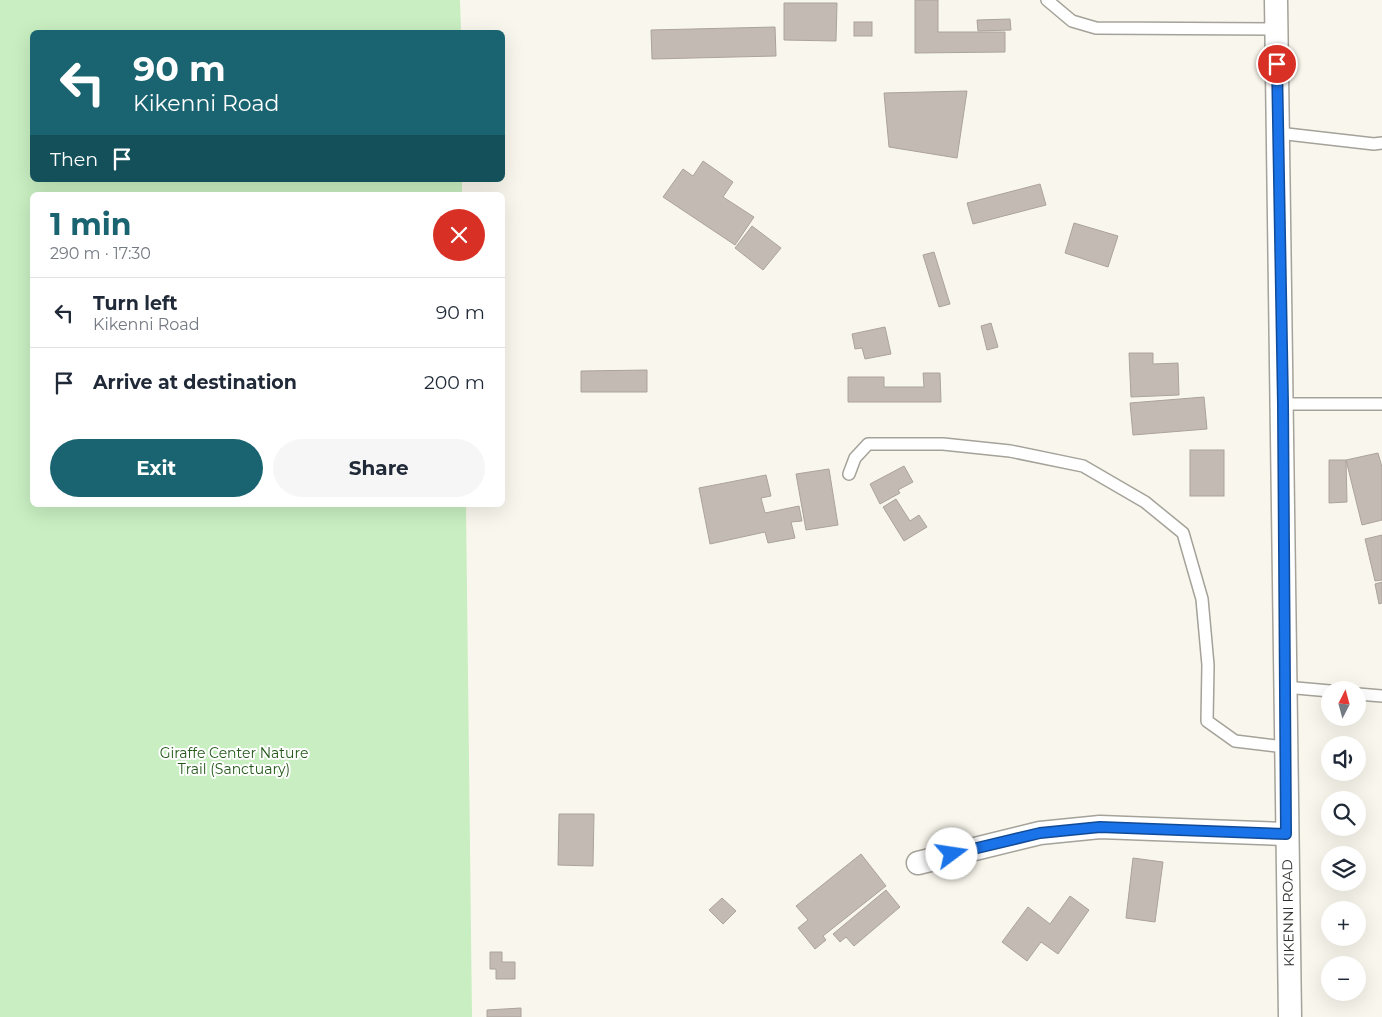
<!DOCTYPE html>
<meta charset="utf-8">
<style>
body{margin:0;font-family:Montserrat,sans-serif;background:#f6f6f7;color:#1f2937;height:100vh;display:flex;flex-direction:column;font-size:19px;white-space:nowrap}
*{box-sizing:border-box;margin:0}
p{font-size:16px;color:#747a83}
.icon{flex:none;width:28px;height:28px;fill:none;stroke:currentColor;stroke-width:2;stroke-linecap:round;stroke-linejoin:round}
.map{position:relative;flex:1;overflow:hidden}
.details{position:absolute;left:30px;top:192px;width:475px;height:315px;display:flex;flex-direction:column;background:#fff;border-radius:8px;box-shadow:0 5px 20px #0002}
.details>*{flex:none}
.guide{position:absolute;left:30px;top:30px;width:475px;height:152px;border-radius:8px;box-shadow:0 5px 20px #0002;background:#1a6471;color:#fff;overflow:hidden}
.needle{width:32px;rotate:6deg}
.fabs{position:absolute;left:1321px;top:681px;display:grid;gap:10px}
.fabs a{display:grid;place-items:center;width:45px;height:45px;border-radius:50%;background:#fff;box-shadow:0 5px 20px #0002;font-size:25px}
.pin{position:absolute;display:grid;place-items:center;width:42px;height:42px;color:#fff;margin:-21px;border:2px solid #fff;border-radius:50%;box-shadow:0 1px 5px #0007}
.me{position:absolute;width:55px;margin:-28px;rotate:76deg;stroke-linejoin:round;filter:drop-shadow(0 0 4px #0008)}
.turn{display:flex;align-items:center;gap:18px;height:105px;padding:0 20px;font-size:22px}
.turn .icon{width:65px;height:65px;stroke-width:2.5}
.turn b{display:block;font-size:35px;line-height:42px}
.then{display:flex;align-items:center;height:48px;padding:0 20px;background:#0003;gap:10px;font-size:19px}
.round{display:grid;place-items:center;flex:none;width:52px;height:52px;border-radius:26px;background:#f6f6f7}
.head{display:flex;align-items:center;justify-content:space-between;height:85px;padding:0 20px}
h1{font-size:30px;font-weight:700;line-height:38px;color:#1a6471}
.button{display:flex;gap:10px;margin-top:auto;padding:10px 20px}
.button a{flex:1;height:58px;border-radius:30px;background:#1a6471;color:#fff;font-size:20px;font-weight:700;line-height:58px;text-align:center}
.button a+a{background:#f6f6f7;color:#1f2937}
ul{padding:0;list-style:none}
li{display:flex;align-items:center;gap:15px;height:70px;padding:0 20px;border-top:1px solid #e0e1e3}
li div{flex:1}
li b{display:block;font-size:19px}
li em{font-style:normal}
.map>svg:first-child{display:block}
.green{fill:#c8eec1}
.building{fill:#c3bab4;stroke:#aba29c}
.lines{fill:none;stroke-linecap:round;stroke-linejoin:round}
.service-casing{stroke:#a4a299;stroke-width:14}
.minor-casing{stroke:#a4a299;stroke-width:25}
.service{stroke:#fff;stroke-width:11}
.minor{stroke:#fff;stroke-width:22}
.route-casing{stroke:#114b97;stroke-width:12}
.route{stroke:#1a73e8;stroke-width:9}
.labels{text-anchor:middle;dominant-baseline:central;stroke-width:4;stroke-linejoin:round;paint-order:stroke}
.park-label{font-size:14px;fill:#235819;stroke:#fff}
.street-label{font-size:14px;fill:#2f2e2b;stroke:#fff}
</style>
<div class="map">
<svg width="1382" height="1017" viewBox="0 0 1382 1017">
<rect width="100%" height="100%" fill="#f9f7ed"/>
<polygon class="green" points="0,0 460,0 461,32 32,32 32,180 462,180 462,195 32,195 32,505 466,505 472,1017 0,1017"/>
<g class="building">
<polygon points="915,0 938,0 938,32 1005,32 1005,52 915,53"/>
<polygon points="784,3 837,3 836,41 784,40"/>
<polygon points="1010,19 1011,30 978,31 977,20"/>
<rect x="854" y="22" width="18" height="14"/>
<polygon points="775,27 776,56 652,59 651,30"/>
<polygon points="967,91 957,158 889,147 884,93"/>
<polygon points="703,161 733,182 723,197 754,217 735,245 663,197 683,169 693,176"/>
<polygon points="1040,184 1046,205 973,224 967,203"/>
<polygon points="1074,223 1118,236 1108,267 1065,253"/>
<polygon points="752,226 781,248 763,270 735,248"/>
<polygon points="934,252 950,304 939,307 923,255"/>
<polygon points="991,323 998,347 987,350 981,326"/>
<polygon points="885,327 891,354 865,359 862,348 855,349 852,334"/>
<polygon points="1129,353 1153,353 1153,364 1178,363 1179,395 1131,397"/>
<polygon points="647,370 647,392 581,392 581,371"/>
<polygon points="923,373 940,373 941,402 848,402 848,377 884,377 884,387 924,387"/>
<polygon points="1204,397 1207,429 1133,435 1130,403"/>
<rect x="1190" y="450" width="34" height="46"/>
<polygon points="1378,453 1382,467 1382,520 1362,525 1346,460"/>
<polygon points="1329,460 1346,460 1347,502 1329,503"/>
<polygon points="904,466 913,482 898,490 900,493 880,504 870,484"/>
<polygon points="829,469 838,525 806,530 796,474"/>
<polygon points="766,475 771,496 761,498 765,513 799,506 802,521 791,522 795,538 768,543 765,532 710,544 699,488"/>
<polygon points="896,499 910,521 919,515 927,527 904,541 883,507"/>
<polygon points="1382,535 1382,580 1375,581 1365,539"/>
<polygon points="1382,582 1382,603 1379,604 1375,584"/>
<polygon points="559,814 594,814 593,866 558,865"/>
<polygon points="861,854 886,886 823,936 826,940 815,949 798,928 808,920 796,906"/>
<polygon points="1133,858 1163,862 1155,922 1126,918"/>
<polygon points="886,890 900,907 854,946 846,937 840,942 833,934"/>
<polygon points="1070,896 1089,910 1058,954 1041,942 1027,961 1002,942 1028,907 1050,924"/>
<polygon points="722,898 736,911 723,924 709,910"/>
<polygon points="490,952 502,952 502,962 515,962 515,979 496,979 496,969 490,969"/>
<polygon points="521,1008 521,1017 487,1017 487,1010"/>
</g>
<g class="lines">
<defs>
<g id="service">
<polyline points="1047,0 1072,21 1096,28 1276,29"/>
<polyline points="1278,133 1374,144 1382,143"/>
<polyline points="1283,404 1382,404"/>
<polyline points="849,474 855,458 868,444 943,444 1010,451 1083,466 1145,502 1183,533 1202,599 1208,665 1207,721 1235,741 1285,747"/>
<polyline points="1285,687 1330,691"/>
<polyline points="1358,694 1382,696"/>
</g>
<g id="minor">
<polyline points="1276,0 1290,1017"/>
<polyline points="918,863 1040,833 1100,827 1286,834"/>
</g>
</defs>
<use href="#service" class="service-casing"/>
<use href="#minor" class="minor-casing"/>
<use href="#service" class="service"/>
<use href="#minor" class="minor"/>
</g>
<g class="lines">
<defs>
<polyline id="route" points="952,854 1040,833 1100,827 1286,834 1283,404 1277,64"/>
</defs>
<use href="#route" class="route-casing"/>
<use href="#route" class="route"/>
</g>
<g class="labels">
<g class="park-label">
<text x="234" y="753">Giraffe Center Nature<tspan x="234" dy="16">Trail (Sanctuary)</tspan></text>
</g>
<g class="street-label">
<text transform="translate(1288 913) rotate(-91)">KIKENNI ROAD</text>
</g>
</g>
</svg>
<div class="fabs">
<a><svg class="needle" viewBox="-14 -14 28 28"><path d="M0-13l5 13h-10z" fill="#e53935"/><path d="M0 13l5-13h-10z" fill="#747a83"/></svg></a>
<a><svg class="icon" aria-label="sound" viewBox="0 0 24 24"><path d="M4 9h4l5-4v14l-5-4H4zM17 9q2 3 0 6"/></svg></a>
<a><svg class="icon" aria-label="search" viewBox="0 0 24 24"><circle cx="10" cy="10" r="6"/><path d="M15 15l6 6"/></svg></a>
<a><svg class="icon" aria-label="layers" viewBox="0 0 24 24"><path d="M12 4l9 5-9 5-9-5zM3 14l9 5 9-5"/></svg></a>
<a>+</a>
<a>−</a>
</div>
<div class="pin" style="left:1277px;top:64px;background:#d93025"><svg class="icon" aria-label="arrive" viewBox="0 0 24 24"><path d="M6 21V4h12l-3 4 3 4H6"/></svg></div>
<svg class="me" style="left:952px;top:854px" viewBox="-20 -20 40 40"><circle r="19" fill="#fff"/><path d="M0-13L10 11 0 6-10 11z" fill="#1a73e8"/></svg>
<div class="guide">
<div class="turn"><svg class="icon" aria-label="left" viewBox="0 0 24 24"><path d="M17 20v-9H6M10 6l-5 5 5 5"/></svg><div><b>90 m</b>Kikenni Road</div></div>
<div class="then">Then<svg class="icon" aria-label="arrive" viewBox="0 0 24 24"><path d="M6 21V4h12l-3 4 3 4H6"/></svg></div>
</div>
<section class="details">
<div class="head"><div><h1>1 min</h1><p>290 m · 17:30</p></div><a class="round" style="background:#d93025;color:#fff"><svg class="icon" aria-label="close" viewBox="0 0 24 24"><path d="M6 6l12 12M18 6L6 18"/></svg></a></div>
<ul>
<li><svg class="icon" aria-label="left" viewBox="0 0 24 24"><path d="M17 20v-9H6M10 6l-5 5 5 5"/></svg><div><b>Turn left</b><p>Kikenni Road</p></div><em>90 m</em></li>
<li><svg class="icon" aria-label="arrive" viewBox="0 0 24 24"><path d="M6 21V4h12l-3 4 3 4H6"/></svg><div><b>Arrive at destination</b></div><em>200 m</em></li>
</ul>
<div class="button"><a>Exit</a><a>Share</a></div>
</section>
</div>
